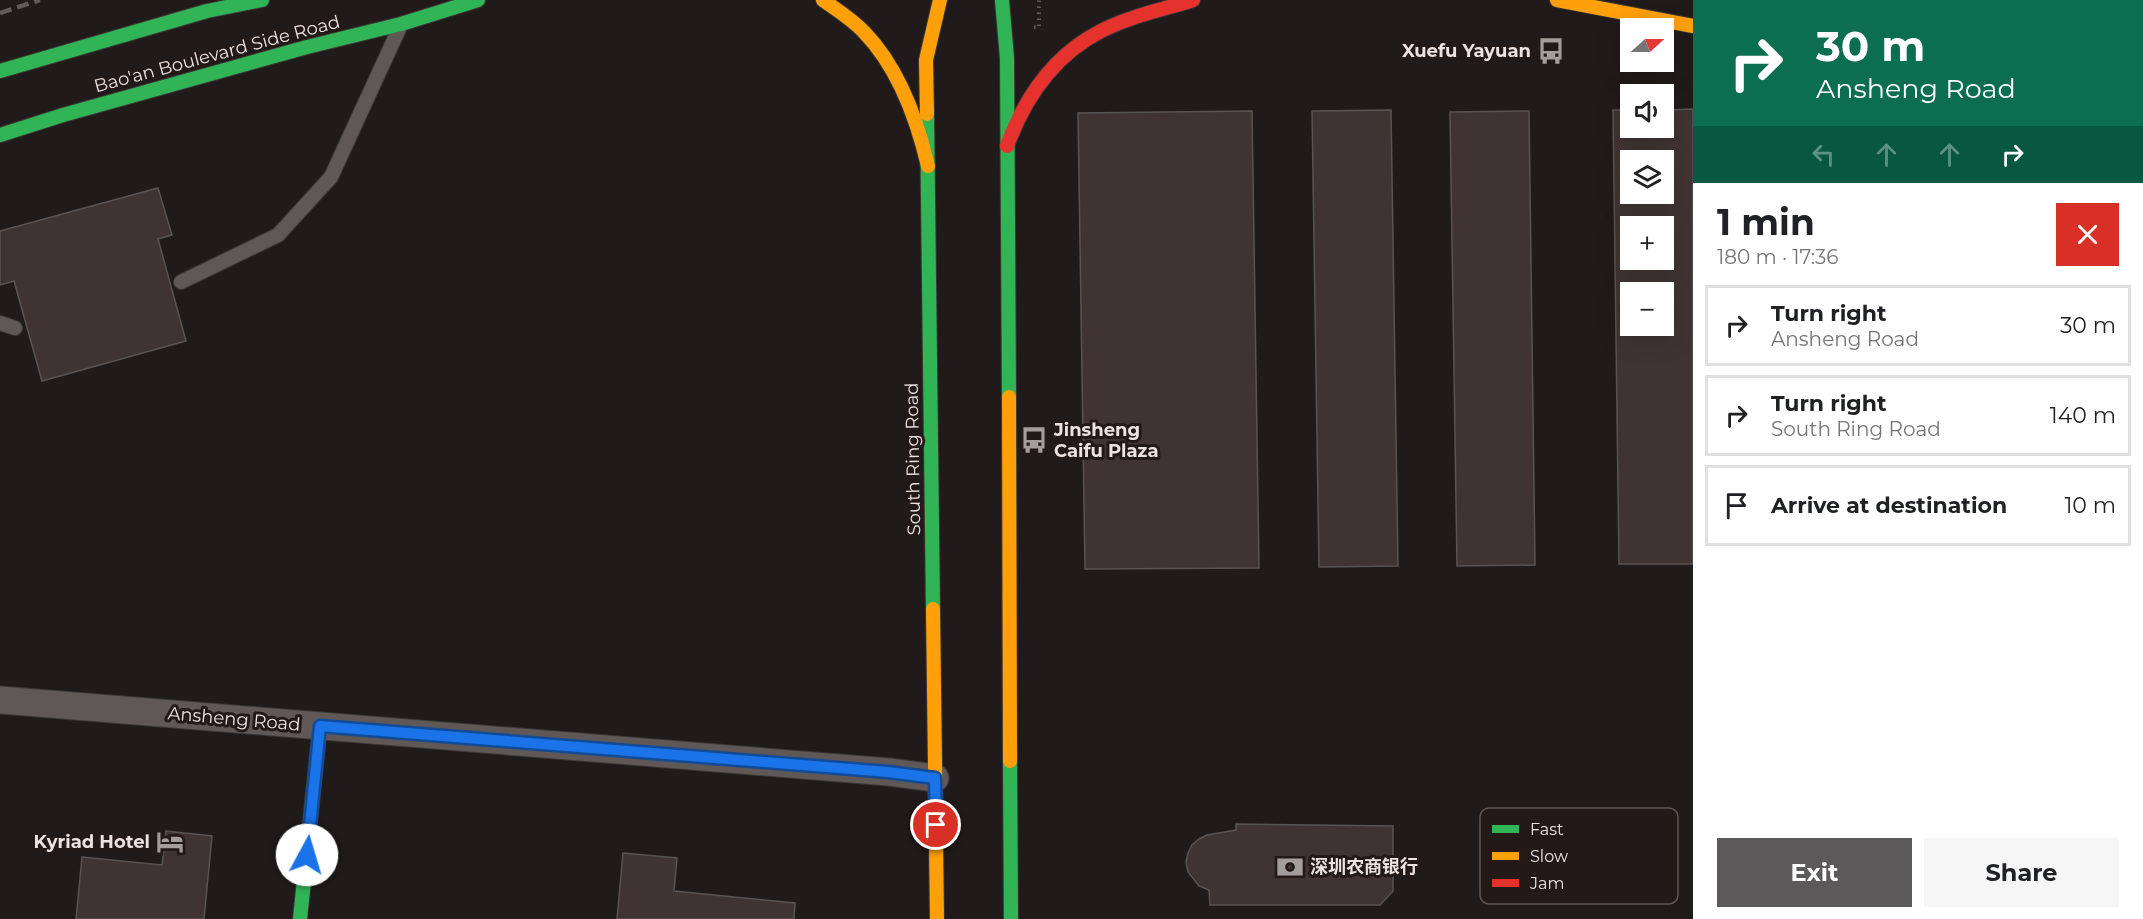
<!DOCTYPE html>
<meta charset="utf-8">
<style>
body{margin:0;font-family:Montserrat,"Noto Sans SC",sans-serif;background:#f6f6f6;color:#202124;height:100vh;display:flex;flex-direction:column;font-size:22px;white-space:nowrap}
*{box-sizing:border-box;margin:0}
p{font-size:20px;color:#757577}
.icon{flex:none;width:33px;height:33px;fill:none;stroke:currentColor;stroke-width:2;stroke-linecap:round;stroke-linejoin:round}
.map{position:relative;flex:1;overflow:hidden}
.drawer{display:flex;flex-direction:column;background:#fff;width:450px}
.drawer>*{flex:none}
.top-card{background:#0b6e4f;color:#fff;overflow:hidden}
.needle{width:39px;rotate:69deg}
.controls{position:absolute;left:1620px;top:18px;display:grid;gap:12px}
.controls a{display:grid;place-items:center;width:54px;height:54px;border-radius:0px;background:#fff;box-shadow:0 6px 24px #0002;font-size:30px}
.pin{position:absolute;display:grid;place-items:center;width:51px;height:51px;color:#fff;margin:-26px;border:3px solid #fff;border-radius:50%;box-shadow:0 2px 6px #0007}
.me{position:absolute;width:66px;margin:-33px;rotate:6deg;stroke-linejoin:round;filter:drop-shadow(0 0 4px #0008)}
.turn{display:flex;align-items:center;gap:21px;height:126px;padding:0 24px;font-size:27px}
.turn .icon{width:78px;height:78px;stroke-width:2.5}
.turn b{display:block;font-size:42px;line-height:51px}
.lanes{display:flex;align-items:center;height:57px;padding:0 24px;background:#0003;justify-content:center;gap:30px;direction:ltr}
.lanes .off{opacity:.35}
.round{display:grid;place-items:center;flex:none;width:63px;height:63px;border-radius:0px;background:#f6f6f6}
.summary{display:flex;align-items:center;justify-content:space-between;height:102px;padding:0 24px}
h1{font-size:36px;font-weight:700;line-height:45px}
.button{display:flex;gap:12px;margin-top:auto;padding:12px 24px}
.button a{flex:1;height:69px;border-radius:0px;background:#5b595a;color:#fff;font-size:24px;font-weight:700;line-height:69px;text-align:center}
.button a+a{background:#f6f6f6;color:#202124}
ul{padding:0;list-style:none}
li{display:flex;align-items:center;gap:18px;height:81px;margin:0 12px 9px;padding:0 12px;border:3px solid #e0e0e0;border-radius:0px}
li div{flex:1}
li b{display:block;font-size:22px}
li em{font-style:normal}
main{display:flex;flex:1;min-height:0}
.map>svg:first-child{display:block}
.building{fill:#3f3432;stroke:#585453;stroke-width:1.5;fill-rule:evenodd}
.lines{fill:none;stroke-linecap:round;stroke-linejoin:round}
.lane-casing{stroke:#3b3837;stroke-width:16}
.street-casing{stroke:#3b3837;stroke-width:29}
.fast-casing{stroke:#3b3837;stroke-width:16}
.slow-casing{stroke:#3b3837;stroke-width:16}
.jam-casing{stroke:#3b3837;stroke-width:16}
.path{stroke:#605a59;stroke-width:4;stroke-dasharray:1.5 4.5;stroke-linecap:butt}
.lane{stroke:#605856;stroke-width:14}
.street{stroke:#605856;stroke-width:27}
.fast{stroke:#30b455;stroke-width:14}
.slow{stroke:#ff9f0a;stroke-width:14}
.jam{stroke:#e5322d;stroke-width:14}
.rail{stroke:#605b5a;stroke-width:4.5;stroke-dasharray:12 6;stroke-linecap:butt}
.route-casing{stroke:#114b97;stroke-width:15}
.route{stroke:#1a73e8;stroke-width:10}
.labels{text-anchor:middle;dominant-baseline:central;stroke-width:6;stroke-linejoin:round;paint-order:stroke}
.poi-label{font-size:18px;font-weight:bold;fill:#eae3e2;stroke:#231917;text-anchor:end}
.street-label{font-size:18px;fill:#eae3e2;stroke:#231917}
.key{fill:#231917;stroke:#5f5654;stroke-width:1.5}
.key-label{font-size:16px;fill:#eae3e2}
</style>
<main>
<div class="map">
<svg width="1693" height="919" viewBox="0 0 1693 919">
<rect width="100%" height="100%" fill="#201b1a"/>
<g class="building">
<path d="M1693 109V564H1619L1613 110H1630V128H1664V110ZM1630 160H1664V194H1630ZM1630 226H1664V260H1630ZM1630 292H1664V326H1630Z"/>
<polygon points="1391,110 1398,566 1319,567 1312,111"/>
<polygon points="1252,111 1259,568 1085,569 1078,113"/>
<polygon points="1529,111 1535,565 1457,566 1450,112"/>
<polygon points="158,188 172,235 158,239 186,341 42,381 14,281 0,285 0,231"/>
<polygon points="1236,824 1393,826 1393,891 1380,905 1210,905 1209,890 1199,886 1188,872 1186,862 1188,853 1192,845 1199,839 1207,835 1236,830"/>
<polygon points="166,831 212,836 204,919 76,919 82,857 162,865"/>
<polygon points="623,853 677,858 674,891 795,903 794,919 617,919"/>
</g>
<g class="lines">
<defs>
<g id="lane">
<polyline points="181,282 278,235 331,177 399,29"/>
<polyline points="0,323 15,328"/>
</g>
<polyline id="street" points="0,700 889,772 935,778"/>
<g id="fast">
<polyline points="1002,0 1007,58 1009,397"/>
<polyline points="0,71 207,11 262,0"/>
<polyline points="927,114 933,609"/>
<polyline points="0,135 63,115 307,47 401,24 478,0"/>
<polyline points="1010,761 1011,919"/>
<polyline points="300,919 320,726"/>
</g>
<g id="slow">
<path d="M823 0C837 10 852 19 864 32 898 67 917 119 928 166"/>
<polyline points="1557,0 1693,26"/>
<polyline points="927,114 926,60 940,0"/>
<polyline points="1009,397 1010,761"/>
<polyline points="933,609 937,919"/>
</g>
<path id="jam" d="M1007 146C1025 97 1054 55 1101 31 1130 16 1162 10 1193 0"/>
</defs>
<use href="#lane" class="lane-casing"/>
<use href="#street" class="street-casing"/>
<use href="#fast" class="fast-casing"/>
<use href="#slow" class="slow-casing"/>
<use href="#jam" class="jam-casing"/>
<polyline class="path" points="1034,27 1039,27 1039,0"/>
<use href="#lane" class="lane"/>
<use href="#street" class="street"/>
<use href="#fast" class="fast"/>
<use href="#slow" class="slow"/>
<use href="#jam" class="jam"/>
<polyline class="rail" points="0,13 40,0"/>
</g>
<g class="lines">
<defs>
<polyline id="route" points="307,855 320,726 888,772 935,778 936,825"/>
</defs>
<use href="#route" class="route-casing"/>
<use href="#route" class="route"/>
</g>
<defs>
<symbol id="bus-bare" viewBox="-9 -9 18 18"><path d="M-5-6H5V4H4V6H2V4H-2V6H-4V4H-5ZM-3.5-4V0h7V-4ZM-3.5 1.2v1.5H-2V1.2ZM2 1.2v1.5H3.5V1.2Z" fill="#a39d9c" stroke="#231917" stroke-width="2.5" paint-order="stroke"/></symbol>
<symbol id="hotel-bare" viewBox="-9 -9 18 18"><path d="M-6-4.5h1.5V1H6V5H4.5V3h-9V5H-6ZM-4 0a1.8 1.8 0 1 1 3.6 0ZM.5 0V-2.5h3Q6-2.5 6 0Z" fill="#a39d9c" stroke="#231917" stroke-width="2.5" paint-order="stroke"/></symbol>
<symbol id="bank-bare" viewBox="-9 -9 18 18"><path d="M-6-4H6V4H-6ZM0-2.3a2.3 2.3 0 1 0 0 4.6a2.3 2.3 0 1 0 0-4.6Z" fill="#a39d9c" stroke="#231917" stroke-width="2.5" paint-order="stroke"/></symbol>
</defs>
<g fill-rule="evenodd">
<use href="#bus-bare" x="1532" y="32" width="38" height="38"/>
<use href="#bus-bare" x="1015" y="421" width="38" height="38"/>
<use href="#hotel-bare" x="151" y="823" width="38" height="38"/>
<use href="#bank-bare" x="1271" y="848" width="38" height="38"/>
</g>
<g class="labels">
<g class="poi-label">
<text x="1531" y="51">Xuefu Yayuan</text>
<text x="1054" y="430" text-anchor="start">Jinsheng<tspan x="1054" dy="21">Caifu Plaza</tspan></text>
<text x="150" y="842">Kyriad Hotel</text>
<text x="1310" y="867" text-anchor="start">深圳农商银行</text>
</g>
<g class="street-label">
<text transform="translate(217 54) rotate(-15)">Bao'an Boulevard Side Road</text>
<text transform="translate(913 459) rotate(-91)">South Ring Road</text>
<text transform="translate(234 719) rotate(5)">Ansheng Road</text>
</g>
</g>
<rect x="1480" y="808" width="198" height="96" rx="9" class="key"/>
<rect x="1492" y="825" width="27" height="8" fill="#30b455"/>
<rect x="1492" y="852" width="27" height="8" fill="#ff9f0a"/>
<rect x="1492" y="879" width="27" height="8" fill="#e5322d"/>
<g class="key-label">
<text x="1530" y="835">Fast</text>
<text x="1530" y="862">Slow</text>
<text x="1530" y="889">Jam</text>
</g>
</svg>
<div class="controls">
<a><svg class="needle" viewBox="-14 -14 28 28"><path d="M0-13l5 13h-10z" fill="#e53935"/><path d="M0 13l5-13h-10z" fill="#757577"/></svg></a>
<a><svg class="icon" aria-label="sound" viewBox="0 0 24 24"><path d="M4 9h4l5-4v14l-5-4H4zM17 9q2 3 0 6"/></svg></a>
<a><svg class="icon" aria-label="layers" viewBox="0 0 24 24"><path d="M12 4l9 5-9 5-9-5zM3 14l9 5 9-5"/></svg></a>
<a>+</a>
<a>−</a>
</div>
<div class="pin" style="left:936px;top:825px;background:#d93025"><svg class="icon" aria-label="arrive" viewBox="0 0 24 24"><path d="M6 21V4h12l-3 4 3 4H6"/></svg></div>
<svg class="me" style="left:307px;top:855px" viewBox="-20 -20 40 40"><circle r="19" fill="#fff"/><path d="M0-13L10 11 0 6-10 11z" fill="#1a73e8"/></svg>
</div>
<section class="drawer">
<div class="top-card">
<div class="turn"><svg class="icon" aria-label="right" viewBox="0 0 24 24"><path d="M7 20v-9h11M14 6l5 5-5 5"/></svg><div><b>30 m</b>Ansheng Road</div></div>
<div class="lanes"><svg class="icon off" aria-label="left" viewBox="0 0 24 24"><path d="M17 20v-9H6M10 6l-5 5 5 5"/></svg><svg class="icon off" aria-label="ahead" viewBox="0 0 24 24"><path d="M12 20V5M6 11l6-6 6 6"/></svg><svg class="icon off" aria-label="ahead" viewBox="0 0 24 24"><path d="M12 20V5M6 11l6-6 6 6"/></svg><svg class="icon" aria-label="right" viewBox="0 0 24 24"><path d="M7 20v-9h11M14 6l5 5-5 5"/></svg></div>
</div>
<div class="summary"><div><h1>1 min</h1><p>180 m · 17:36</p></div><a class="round" style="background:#d93025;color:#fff"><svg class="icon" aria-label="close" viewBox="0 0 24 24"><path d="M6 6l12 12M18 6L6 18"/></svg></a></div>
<ul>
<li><svg class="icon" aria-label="right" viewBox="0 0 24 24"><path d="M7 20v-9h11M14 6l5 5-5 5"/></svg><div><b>Turn right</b><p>Ansheng Road</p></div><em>30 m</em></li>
<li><svg class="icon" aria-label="right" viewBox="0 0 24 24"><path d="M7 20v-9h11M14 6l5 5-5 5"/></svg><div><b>Turn right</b><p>South Ring Road</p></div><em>140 m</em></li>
<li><svg class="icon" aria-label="arrive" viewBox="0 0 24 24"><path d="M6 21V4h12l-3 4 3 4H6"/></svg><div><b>Arrive at destination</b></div><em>10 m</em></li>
</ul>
<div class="button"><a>Exit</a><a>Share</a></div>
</section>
</main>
